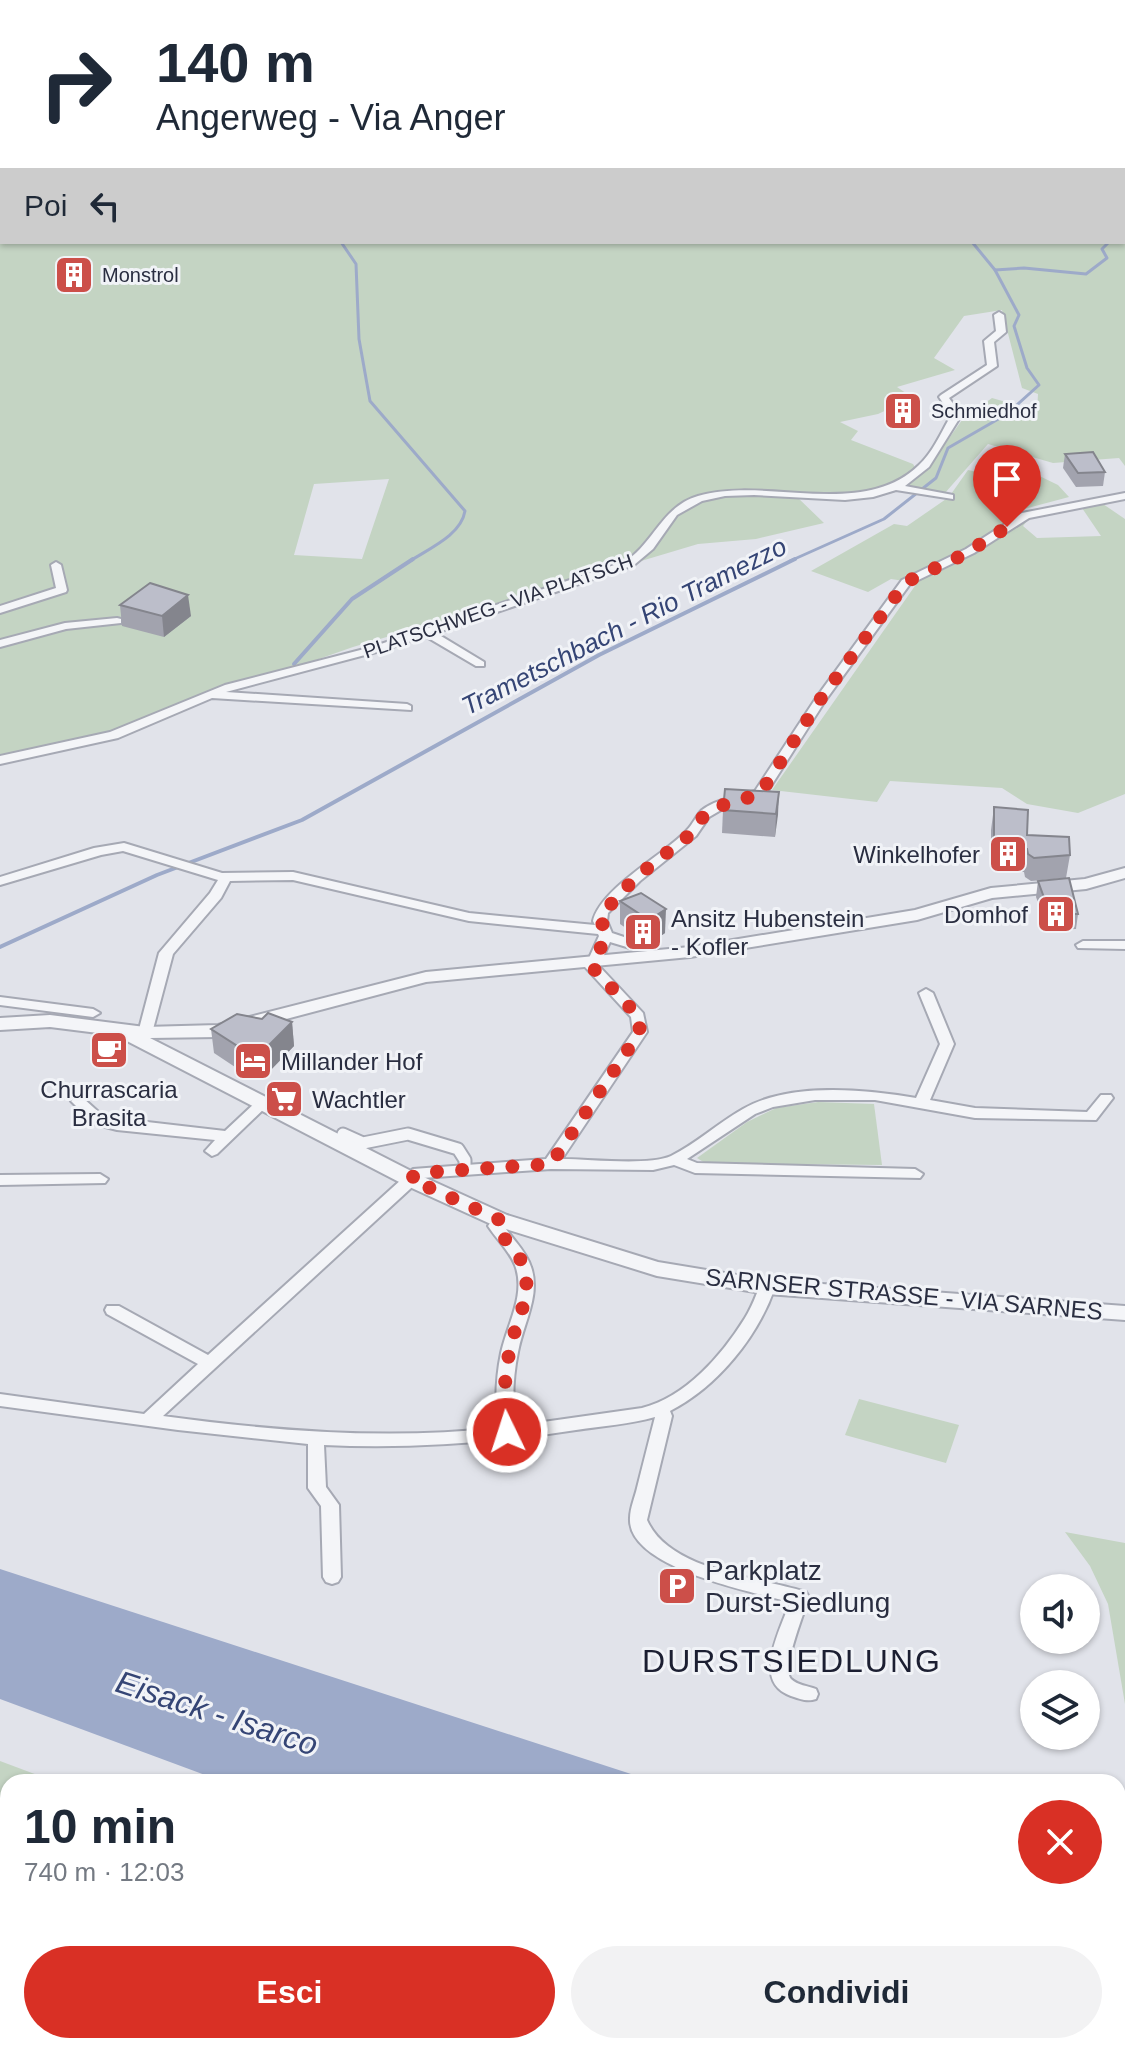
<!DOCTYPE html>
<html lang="it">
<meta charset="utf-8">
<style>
body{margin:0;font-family:Arial,sans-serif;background:#f2f2f3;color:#1f2937;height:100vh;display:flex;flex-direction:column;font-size:30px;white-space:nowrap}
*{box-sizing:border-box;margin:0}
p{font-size:26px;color:#747a83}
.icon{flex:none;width:44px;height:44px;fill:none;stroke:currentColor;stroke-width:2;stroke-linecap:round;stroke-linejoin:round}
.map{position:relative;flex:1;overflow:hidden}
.drawer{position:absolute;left:0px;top:1774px;width:1126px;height:280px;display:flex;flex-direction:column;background:#fff;border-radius:24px 24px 0 0;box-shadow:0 2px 6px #0004}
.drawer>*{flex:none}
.banner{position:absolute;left:0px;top:0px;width:1126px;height:244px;box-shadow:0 2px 6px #0004;background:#fff;color:#1f2937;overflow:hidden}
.tools{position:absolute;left:1020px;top:1574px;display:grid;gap:16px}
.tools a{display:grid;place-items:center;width:80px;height:80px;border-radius:50%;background:#fff;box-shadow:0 2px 6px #0004;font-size:40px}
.pin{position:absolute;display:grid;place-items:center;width:68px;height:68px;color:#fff;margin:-82px -34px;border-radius:50% 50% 50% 0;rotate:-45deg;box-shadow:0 0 8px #0007}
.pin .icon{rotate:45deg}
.me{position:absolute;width:88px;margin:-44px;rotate:356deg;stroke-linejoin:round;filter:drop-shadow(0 0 6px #0008)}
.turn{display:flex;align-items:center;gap:28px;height:168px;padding:0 24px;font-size:36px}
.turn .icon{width:104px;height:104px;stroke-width:2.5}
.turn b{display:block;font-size:56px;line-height:68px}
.then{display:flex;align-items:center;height:76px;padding:0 24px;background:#0003;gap:16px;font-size:30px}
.round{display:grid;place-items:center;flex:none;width:84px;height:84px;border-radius:42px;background:#f2f2f3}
.summary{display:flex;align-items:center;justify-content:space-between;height:136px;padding:0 24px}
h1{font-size:48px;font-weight:800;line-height:60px}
.cta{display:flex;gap:16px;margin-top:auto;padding:16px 24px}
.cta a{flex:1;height:92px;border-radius:48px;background:#d93025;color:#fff;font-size:32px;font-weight:800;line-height:92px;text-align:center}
.cta a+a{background:#f2f2f3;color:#1f2937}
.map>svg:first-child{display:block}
.green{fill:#c4d4c3;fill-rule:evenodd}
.water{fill:#9daac9}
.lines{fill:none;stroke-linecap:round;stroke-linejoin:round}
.stream-far1{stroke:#9daac9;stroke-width:3}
.stream{stroke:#9daac9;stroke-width:4}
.pedestrian-casing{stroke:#a6a9b4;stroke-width:15}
.minor-casing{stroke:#a6a9b4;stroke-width:4}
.tertiary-casing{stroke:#a6a9b4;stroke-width:4}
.pedestrian{stroke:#f4f5f8;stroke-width:11}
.minor{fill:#f4f5f8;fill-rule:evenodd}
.tertiary{fill:#f4f5f8;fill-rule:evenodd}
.wall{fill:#a2a3ae}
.shaded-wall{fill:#84858d}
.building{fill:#bcbeca;stroke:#84858d;stroke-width:2}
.route{stroke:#d93025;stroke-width:14;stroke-dasharray:0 25.2}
.labels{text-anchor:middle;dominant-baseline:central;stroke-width:6;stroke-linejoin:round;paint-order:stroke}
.far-poi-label{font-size:20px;fill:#2a2e41;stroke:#f1f3f7;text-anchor:start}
.far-street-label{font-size:20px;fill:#2a2e41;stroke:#f1f3f7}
.poi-label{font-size:24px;fill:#2a2e41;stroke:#f1f3f7;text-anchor:start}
.street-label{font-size:24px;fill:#2a2e41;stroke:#f1f3f7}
.water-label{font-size:26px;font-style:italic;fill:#354575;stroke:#f1f3f7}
.near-poi-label{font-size:28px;fill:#2a2e41;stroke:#f1f3f7;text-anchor:start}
.near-neighbourhood-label{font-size:32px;letter-spacing:2px;fill:#1c1f32;stroke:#f1f3f7}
.near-water-label{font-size:32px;font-style:italic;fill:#354575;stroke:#f1f3f7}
</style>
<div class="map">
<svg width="1125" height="2054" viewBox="0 0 1125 2054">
<rect width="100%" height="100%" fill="#e1e3ea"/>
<g class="green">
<polygon points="152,0 690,0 694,2 151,2"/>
<path d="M979 0H1125V466L1119 458 1053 463 988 444 945 493 906 485 925 472 962 420 992 398 1037 411 1038 394 1022 388 1002 310 964 316 934 358 955 370 897 387 913 398 878 414 840 422 858 431 851 440 913 464 916 469C877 496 842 494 796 496L824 523 756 539 698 544 353 647 103 735 0 756V25L2 242H1124V2ZM389 479 362 559 294 555 314 484Z"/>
<polygon points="1023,468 1058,485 1069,497 1009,513 1027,521 1023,526 1037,538 1101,536 1082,508 1103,504 1125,519 1125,794 1078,813 1027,804 1002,788 890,781 877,802 772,790 917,583 891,579 868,592 811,571 894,524 907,526 949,497 968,470 982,473"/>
<polygon points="818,1102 874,1104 882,1165 705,1163 697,1158 747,1122 776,1108"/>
<polygon points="859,1399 959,1425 946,1463 845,1435"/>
<polygon points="1065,1532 1125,1543 1125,1704 1108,1604 1090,1566"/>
<polygon points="0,1761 56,1782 8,1782 8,2046 698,2046 718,2054 0,2054"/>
</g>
<g class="water">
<polygon points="0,1569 628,1773 654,1782 224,1782 0,1699"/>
<polygon points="1118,1948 1125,1950 1125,2054 948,2054 927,2046 1118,2046"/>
<polygon points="131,2046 258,2046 260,2054 134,2054"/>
</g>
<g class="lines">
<g class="stream-far1">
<path d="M341 242 356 264 359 339 370 401 465 511C461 535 430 548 410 561"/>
<polyline points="995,270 1024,268 1086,274 1107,258 1102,249 1109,242"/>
<polyline points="790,561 884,519 936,478 948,448 1007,414 1039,385 1027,368 1014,326 1019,315 995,270 972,242"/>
</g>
<g class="stream">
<polyline points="294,664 352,599 413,559"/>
<polyline points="0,947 157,875 302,820 599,655 795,559"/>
</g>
<defs>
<polyline id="pedestrian" points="343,1134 363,1143 408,1134 458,1149 465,1160 465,1169"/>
<g id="minor">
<path d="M999 312 1004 315 1006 332 994 342 997 366 949 398 959 412V419L929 467 905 486 953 495V499L896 490 873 497 845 500 754 495 725 496 702 501 677 515 653 549 634 565 436 633 484 662V666H476L425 636 380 651 226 692 407 704 411 706V710L212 698 118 738 0 764V756L110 732 225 685 372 647 626 561C654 542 663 506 698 496 767 476 863 520 919 465 932 453 940 435 949 419V412L939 397 941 395 987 365 984 341 996 331 994 315Z"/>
<path d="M1125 493V499L1029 518 974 553 910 584 825 701 764 797 721 810 709 817 696 836 640 881 608 913 607 921 612 933 645 944 647 947 640 951 610 942 599 966 643 1013 647 1032 562 1159C588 1159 649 1166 671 1156 696 1144 718 1123 743 1109 789 1082 865 1089 916 1098L940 1044 919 993 926 989 933 993 954 1044 930 1100 975 1108 1087 1112 1101 1095H1111L1113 1098 1096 1120 975 1118 875 1100H815L773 1107 755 1114 687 1159 697 1163 915 1169 923 1174 920 1178 695 1173 674 1165 653 1170 551 1169 422 1178 163 1416C274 1431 386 1440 498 1428 495 1402 496 1377 501 1353 507 1325 525 1296 516 1268 511 1252 497 1240 488 1226L495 1216H505L508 1220 504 1226C513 1240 526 1251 531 1267 541 1295 523 1324 518 1352 513 1376 512 1401 515 1426L642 1408C686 1397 722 1355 745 1318 752 1307 756 1295 761 1283H773L775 1287C758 1337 717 1387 670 1411L672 1416 647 1520C669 1571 759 1577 806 1592L809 1597C805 1611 781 1669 791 1679 797 1685 808 1686 816 1689L818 1694 816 1699C807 1702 800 1699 791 1696 751 1682 780 1631 790 1602 753 1592 627 1568 630 1518 630 1508 635 1497 637 1488 643 1464 649 1440 655 1417 630 1424 603 1426 576 1430 493 1443 409 1449 324 1445L326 1487 339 1505 341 1577 338 1582 332 1584 326 1582 323 1577 321 1506 308 1488V1444L178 1430 0 1406V1394L144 1414 198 1364 107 1314 105 1310 107 1306H119L208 1355 413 1169 546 1159 633 1032 631 1017 585 967 599 936 598 934 469 921 293 880 230 881 221 898 173 954 152 1033 145 1037 138 1033 159 953 210 893 218 880 123 851 101 855 0 885V877L94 848 124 843 222 873 293 872 469 913 595 925 593 921C601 888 664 855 687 830 693 824 696 816 702 810 716 799 739 796 755 791L816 698 902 580 966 549 1022 513Z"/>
<polygon points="56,562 61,565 67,590 66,592 0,613 0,606 56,588 51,565"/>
<polygon points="117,618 121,619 121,623 66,629 0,647 0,640 65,623"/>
<polygon points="1083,941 1125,941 1125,949 1078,948 1076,945"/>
<polygon points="0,997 93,1009 100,1013 93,1017 0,1005"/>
<polygon points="78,1096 83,1098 104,1117 225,1131 257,1101 267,1101 269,1104 217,1154 212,1156 205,1151 215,1140 117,1130 94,1124 71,1101"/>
<polygon points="100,1174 108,1179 105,1183 0,1185 0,1175"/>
</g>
<g id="tertiary">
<polygon points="1001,0 1025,0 1026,2 1000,2"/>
<polygon points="1125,868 1125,878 1086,889 992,898 917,920 690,957 426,982 218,1037 150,1038 417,1174 507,1215 658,1262 767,1280 1125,1306 1125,1320 767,1294 657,1276 493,1225 403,1184 125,1040 122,1036 50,1027 0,1030 0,1018 50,1015 145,1027 218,1025 426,972 690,947 915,910 991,888 1085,879"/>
</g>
</defs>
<use href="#pedestrian" class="pedestrian-casing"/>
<use href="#minor" class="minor-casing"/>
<use href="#tertiary" class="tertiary-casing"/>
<use href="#pedestrian" class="pedestrian"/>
<use href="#minor" class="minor"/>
<use href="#tertiary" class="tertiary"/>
</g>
<g class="wall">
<polygon points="1065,454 1105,472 1103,486 1076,487 1063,468"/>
<polygon points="120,605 191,616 164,637 122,626"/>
<polygon points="779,792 775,837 722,833 723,810"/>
<polygon points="994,807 1027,835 1070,855 1066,878 1031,881 1025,877 1024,872 991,869 991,830"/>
<polygon points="1038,881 1078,914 1076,929 1048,930 1036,897"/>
<polygon points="641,893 665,933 649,944 620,924 620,901"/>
<polygon points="262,1019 292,1022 294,1046 263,1078 238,1069 214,1053 211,1029"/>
</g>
<g class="shaded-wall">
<polygon points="188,595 191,616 164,637 162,616"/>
<polygon points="779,792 778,815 775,837 776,814"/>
<polygon points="666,909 665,933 649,944 649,920"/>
<polygon points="292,1022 294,1046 263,1078 260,1054"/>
</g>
<g class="building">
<polygon points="779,0 843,0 843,2 778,2"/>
<polygon points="858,0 903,0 902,2 847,2"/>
<polygon points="1093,452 1105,472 1078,473 1065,454"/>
<polygon points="150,583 188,595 162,616 120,605"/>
<polygon points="725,789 779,792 776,814 723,810"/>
<polygon points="994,807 1028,810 1027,835 1069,837 1070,855 1034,858 1028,854 1027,849 994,846"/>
<polygon points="1069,878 1078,914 1050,914 1038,881"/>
<polygon points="641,893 666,909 649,920 620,901"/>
<polygon points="268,1013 292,1022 260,1054 236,1045 211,1029 237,1014 262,1019"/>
</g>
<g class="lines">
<path class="route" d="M507 1432C503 1402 504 1374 511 1345 516 1322 531 1297 525 1272 521 1252 505 1243 496 1226L500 1220 410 1179 418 1173 551 1164 640 1032 638 1016 592 967 606 936 600 916 635 878 692 833 705 814 717 807 760 794 820 700 906 582 963 555 1007 527"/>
</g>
<defs>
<symbol id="building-square" viewBox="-11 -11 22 22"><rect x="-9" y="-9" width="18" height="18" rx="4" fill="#cc4f49" stroke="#f1f3f7"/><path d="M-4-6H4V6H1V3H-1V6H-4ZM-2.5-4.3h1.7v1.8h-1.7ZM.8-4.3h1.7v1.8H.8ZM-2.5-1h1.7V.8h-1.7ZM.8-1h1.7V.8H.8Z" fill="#fff"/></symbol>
<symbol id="cafe-square" viewBox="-11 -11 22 22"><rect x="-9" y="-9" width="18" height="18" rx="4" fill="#cc4f49" stroke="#f1f3f7"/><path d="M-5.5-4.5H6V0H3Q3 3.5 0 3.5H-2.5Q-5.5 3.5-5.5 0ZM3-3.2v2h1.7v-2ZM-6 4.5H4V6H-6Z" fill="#fff"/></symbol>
<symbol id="hotel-square" viewBox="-11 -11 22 22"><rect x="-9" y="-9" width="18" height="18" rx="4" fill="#cc4f49" stroke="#f1f3f7"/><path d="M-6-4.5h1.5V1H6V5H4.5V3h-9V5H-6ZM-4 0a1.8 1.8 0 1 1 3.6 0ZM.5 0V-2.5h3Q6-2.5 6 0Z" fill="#fff"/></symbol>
<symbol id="supermarket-square" viewBox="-11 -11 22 22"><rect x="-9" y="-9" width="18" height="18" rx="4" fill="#cc4f49" stroke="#f1f3f7"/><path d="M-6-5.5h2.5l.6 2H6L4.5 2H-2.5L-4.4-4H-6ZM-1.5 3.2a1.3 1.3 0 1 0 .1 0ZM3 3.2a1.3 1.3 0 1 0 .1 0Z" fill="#fff"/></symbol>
<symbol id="parking-square" viewBox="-11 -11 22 22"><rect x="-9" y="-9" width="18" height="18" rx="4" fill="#cc4f49" stroke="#f1f3f7"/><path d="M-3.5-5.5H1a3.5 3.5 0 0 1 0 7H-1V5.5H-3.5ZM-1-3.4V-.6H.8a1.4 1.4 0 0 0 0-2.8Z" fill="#fff"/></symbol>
</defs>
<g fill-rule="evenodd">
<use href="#building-square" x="52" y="253" width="44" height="44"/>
<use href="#building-square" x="881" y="389" width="44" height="44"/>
<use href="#building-square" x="986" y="832" width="44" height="44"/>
<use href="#building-square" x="1034" y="892" width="44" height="44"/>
<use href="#building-square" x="621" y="910" width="44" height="44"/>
<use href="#cafe-square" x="87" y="1028" width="44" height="44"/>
<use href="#hotel-square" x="231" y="1039" width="44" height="44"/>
<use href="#supermarket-square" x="262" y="1077" width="44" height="44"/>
<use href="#parking-square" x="655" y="1564" width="44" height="44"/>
</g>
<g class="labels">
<g class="far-poi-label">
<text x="102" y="275">Monstrol</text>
<text x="931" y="411">Schmiedhof</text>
</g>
<g class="far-street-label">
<text transform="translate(498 606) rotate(-19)">PLATSCHWEG - VIA PLATSCH</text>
</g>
<g class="poi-label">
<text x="980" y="854" text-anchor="end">Winkelhofer</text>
<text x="1028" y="914" text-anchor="end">Domhof</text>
<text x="671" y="918">Ansitz Hubenstein<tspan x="671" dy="28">- Kofler</tspan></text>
<text x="281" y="1061">Millander Hof</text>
<text x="109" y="1089" text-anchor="middle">Churrascaria<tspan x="109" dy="28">Brasita</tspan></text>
<text x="312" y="1099">Wachtler</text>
</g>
<g class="street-label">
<text transform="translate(904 1294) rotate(5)">SARNSER STRASSE - VIA SARNES</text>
</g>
<g class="water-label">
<text transform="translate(624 626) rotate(-27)">Trametschbach - Rio Tramezzo</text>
</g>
<g class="near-poi-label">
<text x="705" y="1570">Parkplatz<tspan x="705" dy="32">Durst-Siedlung</tspan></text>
</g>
<g class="near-neighbourhood-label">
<text x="792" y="1661">DURSTSIEDLUNG</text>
</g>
<g class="near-water-label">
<text transform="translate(217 1713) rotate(18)">Eisack - Isarco</text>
</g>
</g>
</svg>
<div class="tools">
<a><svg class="icon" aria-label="sound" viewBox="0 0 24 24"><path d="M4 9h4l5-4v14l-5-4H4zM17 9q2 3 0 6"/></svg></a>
<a><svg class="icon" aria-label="layers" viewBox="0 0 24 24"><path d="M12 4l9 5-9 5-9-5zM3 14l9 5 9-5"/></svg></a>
</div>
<div class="pin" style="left:1007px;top:527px;background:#d93025"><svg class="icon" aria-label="arrive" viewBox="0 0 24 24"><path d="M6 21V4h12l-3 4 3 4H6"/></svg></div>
<svg class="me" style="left:507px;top:1432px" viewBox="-20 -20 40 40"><circle r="17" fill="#d93025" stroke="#fff" stroke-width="3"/><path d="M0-11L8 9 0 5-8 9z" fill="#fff"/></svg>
<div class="banner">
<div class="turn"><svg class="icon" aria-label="right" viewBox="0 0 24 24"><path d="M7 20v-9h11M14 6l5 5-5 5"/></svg><div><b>140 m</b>Angerweg - Via Anger</div></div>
<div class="then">Poi<svg class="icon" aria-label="left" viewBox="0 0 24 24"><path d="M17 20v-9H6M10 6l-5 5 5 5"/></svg></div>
</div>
<section class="drawer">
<div class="summary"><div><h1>10 min</h1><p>740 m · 12:03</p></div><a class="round" style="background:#d93025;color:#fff"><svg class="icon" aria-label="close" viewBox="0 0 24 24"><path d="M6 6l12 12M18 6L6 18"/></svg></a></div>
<div class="cta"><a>Esci</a><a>Condividi</a></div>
</section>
</div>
